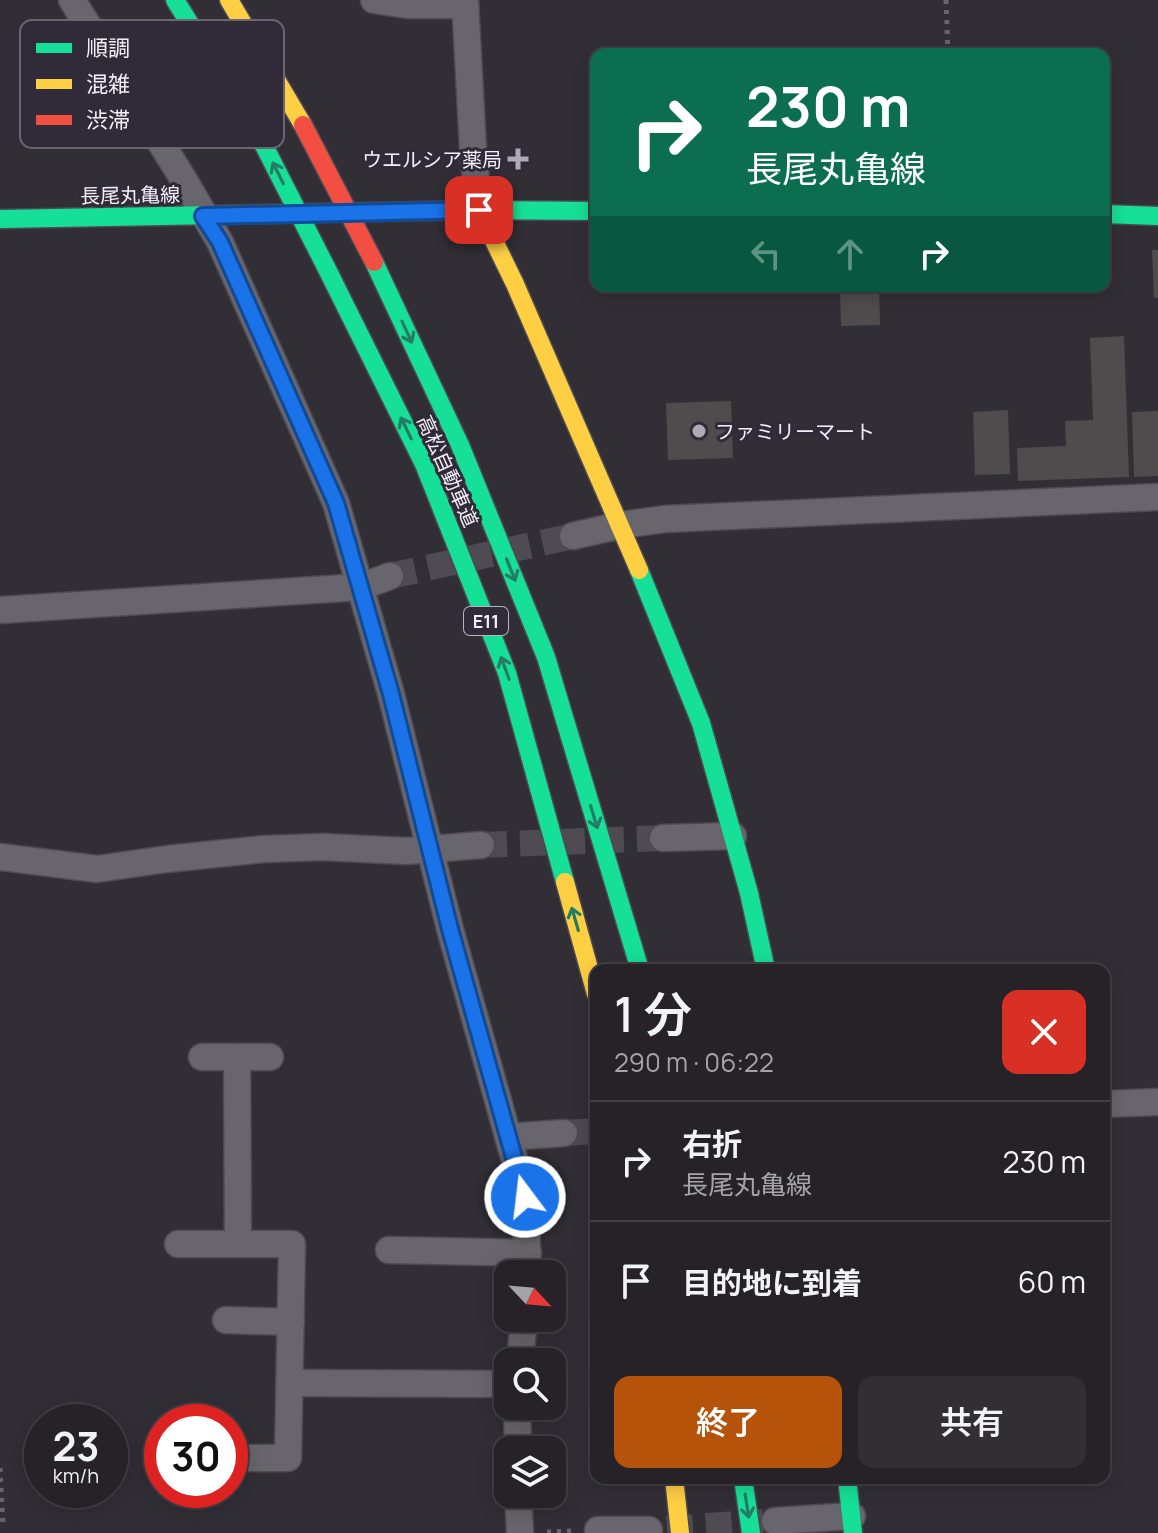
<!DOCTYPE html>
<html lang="ja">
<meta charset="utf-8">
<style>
body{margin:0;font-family:Manrope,"Noto Sans JP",sans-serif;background:#322f34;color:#f1f3f6;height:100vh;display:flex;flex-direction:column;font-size:30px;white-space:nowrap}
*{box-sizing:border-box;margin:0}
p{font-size:26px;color:#a4a4a8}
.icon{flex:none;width:44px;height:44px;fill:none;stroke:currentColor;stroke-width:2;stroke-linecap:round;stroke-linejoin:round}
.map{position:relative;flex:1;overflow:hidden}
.side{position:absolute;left:590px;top:964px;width:520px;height:520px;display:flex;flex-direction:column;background:#262228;border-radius:16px;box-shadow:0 4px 20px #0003,0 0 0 2px #423f45}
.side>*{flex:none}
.guide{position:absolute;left:590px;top:48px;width:520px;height:244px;border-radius:16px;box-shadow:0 4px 20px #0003,0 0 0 2px #423f45;background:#0b6e4f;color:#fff;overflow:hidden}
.needle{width:52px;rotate:116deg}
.controls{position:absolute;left:494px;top:1260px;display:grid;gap:16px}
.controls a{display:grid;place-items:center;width:72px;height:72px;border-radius:16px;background:#262228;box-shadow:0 4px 20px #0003,0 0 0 2px #423f45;font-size:40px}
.speed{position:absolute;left:24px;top:1404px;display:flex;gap:16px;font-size:40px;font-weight:700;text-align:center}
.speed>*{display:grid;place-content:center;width:104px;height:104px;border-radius:50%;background:#262228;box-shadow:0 4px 20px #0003,0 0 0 2px #423f45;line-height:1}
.speed small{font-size:20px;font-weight:400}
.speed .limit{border:12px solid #d22;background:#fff;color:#111}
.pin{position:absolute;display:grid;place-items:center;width:68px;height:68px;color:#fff;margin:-34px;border-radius:16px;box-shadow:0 4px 12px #0006}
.me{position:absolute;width:88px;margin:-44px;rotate:345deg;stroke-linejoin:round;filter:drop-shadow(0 0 6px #0008)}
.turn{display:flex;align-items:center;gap:28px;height:168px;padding:0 24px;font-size:36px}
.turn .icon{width:104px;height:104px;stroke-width:2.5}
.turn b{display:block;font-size:56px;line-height:68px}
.lanes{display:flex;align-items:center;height:76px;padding:0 24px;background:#0003;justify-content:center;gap:40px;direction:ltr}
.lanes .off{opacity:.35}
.round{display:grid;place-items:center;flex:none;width:84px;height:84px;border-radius:16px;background:#322f34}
.summary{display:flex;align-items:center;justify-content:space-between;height:136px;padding:0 24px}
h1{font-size:48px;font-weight:600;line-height:60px}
.primary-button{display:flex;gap:16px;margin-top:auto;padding:16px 24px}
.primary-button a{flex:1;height:92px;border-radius:16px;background:#b45309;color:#fff;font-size:32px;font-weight:600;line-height:92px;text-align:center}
.primary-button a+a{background:#322f34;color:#f1f3f6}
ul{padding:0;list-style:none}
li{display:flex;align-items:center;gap:24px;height:120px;padding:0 24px;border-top:2px solid #423f45}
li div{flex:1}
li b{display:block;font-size:30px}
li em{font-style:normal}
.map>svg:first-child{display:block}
.building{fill:#504b4d}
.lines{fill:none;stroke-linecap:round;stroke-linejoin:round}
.street-tunnel{stroke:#4f4b53;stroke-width:26;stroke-dasharray:26 13;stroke-linecap:butt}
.street-casing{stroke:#4d4a52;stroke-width:29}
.fast-casing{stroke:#4d4a52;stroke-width:21}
.slow-casing{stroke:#4d4a52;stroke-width:21}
.path{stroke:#68656c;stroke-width:5;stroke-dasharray:4 6;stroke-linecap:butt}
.street{stroke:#69656c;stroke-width:26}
.fast{stroke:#16e098;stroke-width:18}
.slow{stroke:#ffcf43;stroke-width:18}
.fast-bridge-casing{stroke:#4d4a52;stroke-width:21;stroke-linecap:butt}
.jam-bridge-casing{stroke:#4d4a52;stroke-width:21;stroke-linecap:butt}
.fast-bridge{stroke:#16e098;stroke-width:18}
.jam-bridge{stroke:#f24e42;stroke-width:18}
.oneway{stroke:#257c64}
.route-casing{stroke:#114b97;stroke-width:20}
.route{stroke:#1a73e8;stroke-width:14}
.poi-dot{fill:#afabb4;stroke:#312b39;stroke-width:3}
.labels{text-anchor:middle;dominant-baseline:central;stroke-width:6;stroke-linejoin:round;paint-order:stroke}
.shield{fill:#312b39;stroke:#b8b4bf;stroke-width:2}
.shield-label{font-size:18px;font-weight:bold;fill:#f2eef8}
.poi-label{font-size:20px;fill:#f2eef8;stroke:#312b39;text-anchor:end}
.street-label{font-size:20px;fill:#f2eef8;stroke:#312b39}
.key{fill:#312b39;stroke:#6b6672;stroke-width:2}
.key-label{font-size:22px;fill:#f2eef8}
</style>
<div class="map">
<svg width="1158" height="1533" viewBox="0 0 1158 1533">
<rect width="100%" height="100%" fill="#322e36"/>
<g class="building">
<polygon points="1152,250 1158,250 1158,298 1154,298"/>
<polygon points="840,286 879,286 880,325 841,326"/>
<polygon points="1124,336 1129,477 1018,481 1017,448 1066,446 1065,421 1093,420 1090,338"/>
<polygon points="731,401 733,458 668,460 666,403"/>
<polygon points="1008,410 1010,474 975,475 973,412"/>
<polygon points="1158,411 1158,476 1134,477 1132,412"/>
</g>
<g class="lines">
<g class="street-tunnel">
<polyline points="390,576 573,536"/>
<polyline points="481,845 663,838"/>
<polyline points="564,1133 596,1131"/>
<polyline points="667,1529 763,1522"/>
</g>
<defs>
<g id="street">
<polyline points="72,0 184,180 220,242 336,503 391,694 450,929 525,1197 528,1274"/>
<polyline points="374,0 407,5 465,5"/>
<polyline points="465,0 473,149 479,210"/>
<polyline points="573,536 621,525 665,519 1158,497"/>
<polyline points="0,610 361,587 390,576"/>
<polyline points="663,838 733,836"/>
<polyline points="0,857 97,869 167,859 264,849 323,847 407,851 481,845"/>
<polyline points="202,1057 270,1057"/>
<polyline points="237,1057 238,1244"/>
<polyline points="1104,1104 1158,1102"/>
<polyline points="508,1137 564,1133"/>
<polyline points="178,1244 292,1244 288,1458 234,1458"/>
<polyline points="389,1250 528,1253"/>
<polyline points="226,1320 291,1322"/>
<polyline points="520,1362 524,1318"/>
<polyline points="290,1383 508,1384"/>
<polyline points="517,1406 518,1450"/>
<polyline points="518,1494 520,1533"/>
<polyline points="775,1521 852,1516"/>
<polyline points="598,1530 649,1530"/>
</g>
<g id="fast">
<polyline points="175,0 255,128"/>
<polyline points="1104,214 1158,216"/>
<polyline points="0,219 479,210 596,211"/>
<polyline points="374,262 460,445 546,657 640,970"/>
<polyline points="326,267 424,464 507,673 565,882"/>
<polyline points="639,570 701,723 749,893 766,970"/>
<polyline points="743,1478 751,1533"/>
<polyline points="847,1478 853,1533"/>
</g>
<g id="slow">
<polyline points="229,0 303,125"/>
<polyline points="479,210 515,284 639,570"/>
<polyline points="565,882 596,994"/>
<polyline points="674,1478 680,1533"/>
</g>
</defs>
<use href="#street" class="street-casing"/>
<use href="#fast" class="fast-casing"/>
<use href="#slow" class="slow-casing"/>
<g class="path">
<polyline points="946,0 948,54"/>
<polyline points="0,1468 3,1526"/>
<polyline points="547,1532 573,1531"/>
</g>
<use href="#street" class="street"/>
<use href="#fast" class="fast"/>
<use href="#slow" class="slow"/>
<defs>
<polyline id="fast-bridge" points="255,128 326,267"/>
<polyline id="jam-bridge" points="303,125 374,262"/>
</defs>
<use href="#fast-bridge" class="fast-bridge-casing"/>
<use href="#jam-bridge" class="jam-bridge-casing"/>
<use href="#fast-bridge" class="fast-bridge"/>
<use href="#jam-bridge" class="jam-bridge"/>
</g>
<defs><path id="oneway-shaft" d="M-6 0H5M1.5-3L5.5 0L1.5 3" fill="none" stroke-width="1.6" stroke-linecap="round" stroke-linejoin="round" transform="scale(2)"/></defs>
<g class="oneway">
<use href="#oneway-shaft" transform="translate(278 173) rotate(-117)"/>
<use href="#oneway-shaft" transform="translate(407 332) rotate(65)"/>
<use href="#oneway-shaft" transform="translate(406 428) rotate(-116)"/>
<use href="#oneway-shaft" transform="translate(511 570) rotate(68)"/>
<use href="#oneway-shaft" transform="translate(505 668) rotate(-110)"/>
<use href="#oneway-shaft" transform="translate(594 817) rotate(73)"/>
<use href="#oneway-shaft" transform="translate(575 919) rotate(-106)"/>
<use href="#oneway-shaft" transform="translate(747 1506) rotate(81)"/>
</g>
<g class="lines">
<defs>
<polyline id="route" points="479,210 203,216 220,242 336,503 391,694 450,929 525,1197"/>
</defs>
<use href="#route" class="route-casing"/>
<use href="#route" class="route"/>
</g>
<g class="poi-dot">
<path d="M514 147h8v8h8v8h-8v8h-8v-8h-8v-8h8z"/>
<circle cx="699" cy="431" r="8"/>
</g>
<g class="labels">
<rect class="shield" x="464" y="607" width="44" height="28" rx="6"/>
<g class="shield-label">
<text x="486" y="621">E11</text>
</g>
<g class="poi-label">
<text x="502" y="159">ウエルシア薬局</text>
<text x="715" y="431" text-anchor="start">ファミリーマート</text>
</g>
<g class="street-label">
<text transform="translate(130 195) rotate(-1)">長尾丸亀線</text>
<text transform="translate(448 471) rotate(66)">高松自動車道</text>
</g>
</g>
<rect x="20" y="20" width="264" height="128" rx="12" class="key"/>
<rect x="36" y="43" width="36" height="10" fill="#16e098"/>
<rect x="36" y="79" width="36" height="10" fill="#ffcf43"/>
<rect x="36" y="115" width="36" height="10" fill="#f24e42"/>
<g class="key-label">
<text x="86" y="56">順調</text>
<text x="86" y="92">混雑</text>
<text x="86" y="128">渋滞</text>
</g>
</svg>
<div class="controls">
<a><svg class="needle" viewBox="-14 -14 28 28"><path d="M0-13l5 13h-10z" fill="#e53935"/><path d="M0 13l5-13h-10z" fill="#a4a4a8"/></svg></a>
<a><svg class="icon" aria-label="search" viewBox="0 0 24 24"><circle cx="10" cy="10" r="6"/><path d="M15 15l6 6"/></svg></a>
<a><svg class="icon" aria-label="layers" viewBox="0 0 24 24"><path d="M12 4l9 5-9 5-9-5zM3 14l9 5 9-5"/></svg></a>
</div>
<div class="speed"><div>23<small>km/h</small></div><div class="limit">30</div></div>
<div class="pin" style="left:479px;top:210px;background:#d93025"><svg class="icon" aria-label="arrive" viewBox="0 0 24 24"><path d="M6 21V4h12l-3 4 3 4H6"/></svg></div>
<svg class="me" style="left:525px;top:1197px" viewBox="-20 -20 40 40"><circle r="17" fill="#1a73e8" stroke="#fff" stroke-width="3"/><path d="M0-11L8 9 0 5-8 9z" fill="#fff"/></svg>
<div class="guide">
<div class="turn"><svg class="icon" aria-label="right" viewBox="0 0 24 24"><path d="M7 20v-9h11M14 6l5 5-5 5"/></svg><div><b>230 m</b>長尾丸亀線</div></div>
<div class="lanes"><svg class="icon off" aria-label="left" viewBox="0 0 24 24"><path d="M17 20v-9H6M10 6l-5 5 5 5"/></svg><svg class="icon off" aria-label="ahead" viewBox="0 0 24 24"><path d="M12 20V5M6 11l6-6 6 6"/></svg><svg class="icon" aria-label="right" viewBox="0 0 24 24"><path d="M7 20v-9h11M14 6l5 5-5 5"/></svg></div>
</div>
<section class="side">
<div class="summary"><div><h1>1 分</h1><p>290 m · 06:22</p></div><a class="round" style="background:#d93025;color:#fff"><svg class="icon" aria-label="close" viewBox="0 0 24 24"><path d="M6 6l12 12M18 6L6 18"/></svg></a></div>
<ul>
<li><svg class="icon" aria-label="right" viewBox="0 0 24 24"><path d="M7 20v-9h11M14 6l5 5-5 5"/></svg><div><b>右折</b><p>長尾丸亀線</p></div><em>230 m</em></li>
<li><svg class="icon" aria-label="arrive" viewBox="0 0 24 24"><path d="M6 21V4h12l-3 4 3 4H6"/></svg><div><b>目的地に到着</b></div><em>60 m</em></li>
</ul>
<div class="primary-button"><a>終了</a><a>共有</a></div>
</section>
</div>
